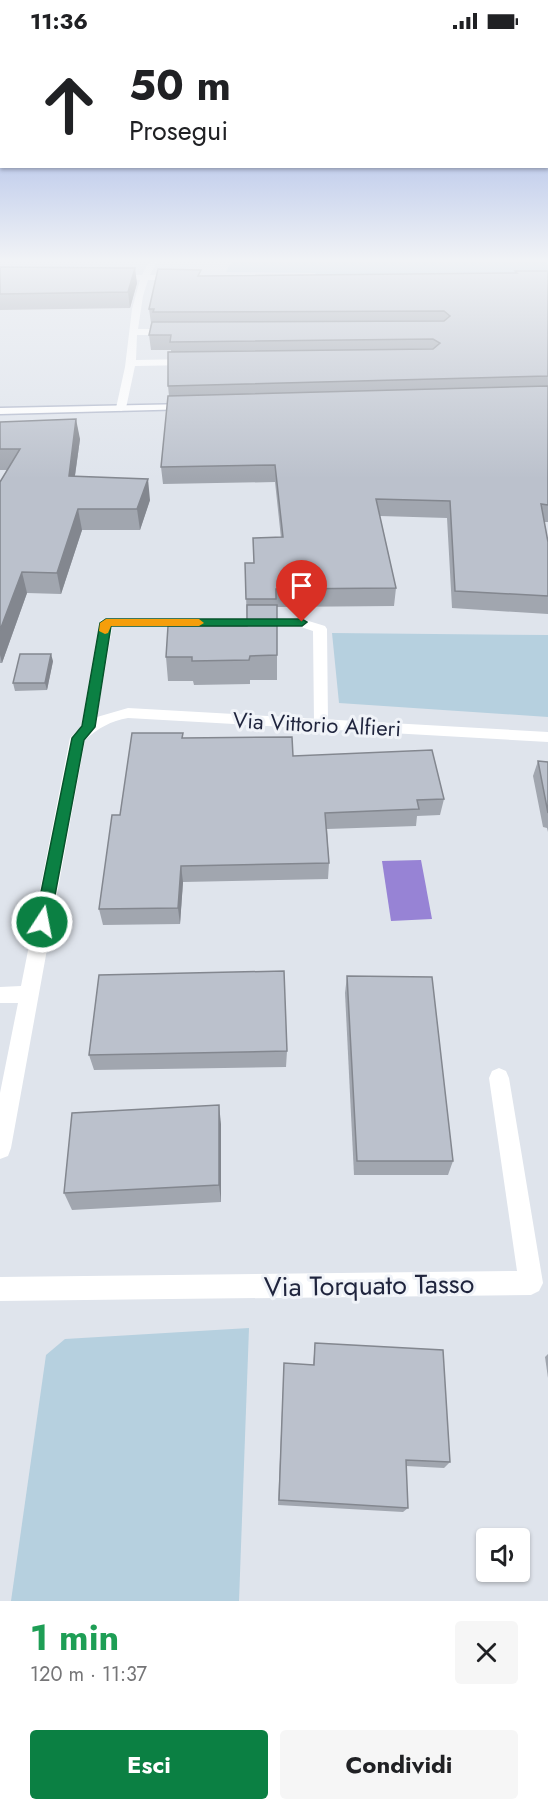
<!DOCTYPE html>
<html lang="it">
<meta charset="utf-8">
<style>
body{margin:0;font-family:Jost,sans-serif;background:#f6f6f6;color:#202124;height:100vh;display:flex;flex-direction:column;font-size:22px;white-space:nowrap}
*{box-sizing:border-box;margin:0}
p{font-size:20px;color:#757577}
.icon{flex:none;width:33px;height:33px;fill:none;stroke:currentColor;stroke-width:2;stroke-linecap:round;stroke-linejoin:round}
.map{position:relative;height:1559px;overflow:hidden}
.details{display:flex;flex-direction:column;background:#fff;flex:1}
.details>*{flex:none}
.top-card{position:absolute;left:0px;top:0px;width:549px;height:126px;box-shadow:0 2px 4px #0004;background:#fff;color:#202124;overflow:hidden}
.controls{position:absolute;left:476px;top:1486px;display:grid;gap:12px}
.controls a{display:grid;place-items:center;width:54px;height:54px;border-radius:6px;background:#fff;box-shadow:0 2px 4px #0004;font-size:30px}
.pin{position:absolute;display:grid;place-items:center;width:51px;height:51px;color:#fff;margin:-62px -26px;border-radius:50% 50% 50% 0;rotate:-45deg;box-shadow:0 0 6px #0007}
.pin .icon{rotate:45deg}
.me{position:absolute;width:66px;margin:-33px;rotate:11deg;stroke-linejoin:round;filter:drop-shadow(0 0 4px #0008)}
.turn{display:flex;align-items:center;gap:21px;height:126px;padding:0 30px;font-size:27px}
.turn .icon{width:78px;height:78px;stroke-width:2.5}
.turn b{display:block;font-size:42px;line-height:51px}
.round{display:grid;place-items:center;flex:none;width:63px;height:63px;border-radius:6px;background:#f6f6f6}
.overview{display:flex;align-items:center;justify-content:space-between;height:102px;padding:0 30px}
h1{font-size:36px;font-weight:700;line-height:45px;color:#1e9e55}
.primary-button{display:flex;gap:12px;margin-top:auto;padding:12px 30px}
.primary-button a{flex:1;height:69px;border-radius:6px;background:#0b8043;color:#fff;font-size:24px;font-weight:700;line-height:69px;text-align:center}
.primary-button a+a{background:#f6f6f6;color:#202124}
.status{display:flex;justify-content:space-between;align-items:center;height:42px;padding:0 30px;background:#fff;direction:ltr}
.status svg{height:16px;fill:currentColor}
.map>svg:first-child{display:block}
.green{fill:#b6d0df}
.water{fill:#9783d5}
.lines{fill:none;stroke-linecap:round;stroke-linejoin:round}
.secondary-casing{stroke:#b2b9cc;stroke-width:3}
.service{fill:#fff;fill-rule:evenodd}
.minor{fill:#fff;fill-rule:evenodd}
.secondary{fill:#fff;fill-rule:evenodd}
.wall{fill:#a1a6af}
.shaded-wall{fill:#83878f}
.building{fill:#bbc1cc;stroke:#83878f;stroke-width:1.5}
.route{fill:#0b8043;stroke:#07532c;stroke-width:1.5}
.slow{fill:#f59e0b}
.labels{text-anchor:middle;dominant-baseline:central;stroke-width:6;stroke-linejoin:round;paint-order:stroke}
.street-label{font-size:22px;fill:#1f243d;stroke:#f0f3f8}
.near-street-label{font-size:27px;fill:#1f243d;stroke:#f0f3f8}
</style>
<div class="status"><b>11:36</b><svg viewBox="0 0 49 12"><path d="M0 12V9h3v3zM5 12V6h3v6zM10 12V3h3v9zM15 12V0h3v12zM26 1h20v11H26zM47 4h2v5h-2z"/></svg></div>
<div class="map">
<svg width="548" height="1559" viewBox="0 0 548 1559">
<rect width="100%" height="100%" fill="#dfe4ec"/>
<g class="green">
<polygon points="232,218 548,218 548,234 318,235 315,231 226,230"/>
<polygon points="332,591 548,593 548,675 339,661"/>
<polygon points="249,1286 239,1559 11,1559 46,1313 65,1297"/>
</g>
<polygon class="water" points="421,818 432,877 391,879 382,819"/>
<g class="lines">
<defs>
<polygon id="secondary" points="188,362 193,365 192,367 0,372 0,366"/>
</defs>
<use href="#secondary" class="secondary-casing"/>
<polygon class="service" points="106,577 302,577 325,584 327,587 328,681 321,686 314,681 313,589 301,585 101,584 99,581 101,578"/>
<g class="minor">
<polygon points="150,218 158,218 150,233 179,234 183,236 179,238 148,238 143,254 138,287 170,287 174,290 170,293 137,293 136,318 190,317 195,320 190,323 135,324 126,366 121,369 116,366 125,325 132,267 140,238 115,237 111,235 115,233 142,233"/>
<path d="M106 577 113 581 97 675 128 666 548 690V700L128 676C111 679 98 686 85 698L11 1106 8 1114 0 1117V1051L18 961H0V945L21 944 70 696 81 685 99 581Z"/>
<polygon points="499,1026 506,1029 509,1036 543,1241 539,1249 531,1253 0,1259 0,1235 517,1229 489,1036 492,1029"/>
</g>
<use href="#secondary" class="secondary"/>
</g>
<g class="wall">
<polygon points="0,225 137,241 130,266 0,268"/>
<polygon points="515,229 548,229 548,480 544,480 548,500 548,572 452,566 447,476 380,474 396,546 394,564 277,565 277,638 250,638 250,642 194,643 193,639 168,639 166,615 247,584 245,521 254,521 253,496 281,496 275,440 163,442 161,425 169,354 168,344 171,310 171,308 151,308 149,293 151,281 149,267 201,234 515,232"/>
<polygon points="0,380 80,397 75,434 150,458 140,488 82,488 61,552 27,551 2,621 0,621 0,440 7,428 0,428"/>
<polygon points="53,619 47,648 15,649 13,641"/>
<polygon points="183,691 183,696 293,714 444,757 440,773 417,774 416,784 327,787 329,821 328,837 183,840 180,882 103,883 99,867 120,773"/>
<polygon points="538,719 548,720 548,790 547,786 543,785 533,734"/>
<polygon points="347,934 453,1119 448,1133 354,1133 345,951"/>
<polygon points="287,1009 286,1025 94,1028 89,1013"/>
<polygon points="221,1082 221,1160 72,1168 64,1151"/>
<polygon points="315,1301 450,1420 444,1426 406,1424 408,1466 403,1470 278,1463 284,1321 313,1323"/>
<polygon points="548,1312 548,1336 545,1315"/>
</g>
<g class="shaded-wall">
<polygon points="135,226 137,241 130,266 128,250"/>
<polygon points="76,377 80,397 72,454 69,434"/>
<polygon points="148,437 150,458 140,488 137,467"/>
<polygon points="78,467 82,488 61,552 57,531"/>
<polygon points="22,530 27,551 2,621 0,613 0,588"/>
<polygon points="51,612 53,619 47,648 45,641"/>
<polygon points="181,824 183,840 180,882 178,866"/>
<polygon points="219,1063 221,1082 221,1160 219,1143"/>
</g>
<g class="building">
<polygon points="0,225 135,226 128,250 0,252"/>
<polygon points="158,227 201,228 198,234 517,231 515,229 548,229 548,334 168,344 168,310 433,307 440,301 433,297 170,300 171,293 149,293 152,280 444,279 450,274 444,269 153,270 154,267 149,267"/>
<polygon points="548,344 548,463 541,462 548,500 548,554 455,549 450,459 376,457 396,546 276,547 276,557 246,557 245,521 254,521 253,496 283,495 275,423 161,425 168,354"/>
<polygon points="76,377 69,434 148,437 137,467 78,467 57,531 22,530 0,588 0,440 20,407 0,407 0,380"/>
<polygon points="247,563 277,563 277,613 250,614 249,618 192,619 192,615 166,615 168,584 247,584"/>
<polygon points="20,612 51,612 45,641 13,641"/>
<polygon points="132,691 183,691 182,696 292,695 293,714 432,708 444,757 417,758 419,767 325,771 329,821 181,824 178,866 99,867 112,773 120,773"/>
<polygon points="538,719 548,720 548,771"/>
<polygon points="284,929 287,1009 89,1013 99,933"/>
<polygon points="347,934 432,935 453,1119 357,1119"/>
<polygon points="219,1063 219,1143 64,1151 72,1071"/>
<polygon points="315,1301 443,1308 450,1420 406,1418 408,1466 279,1458 284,1321 314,1323"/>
</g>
<linearGradient id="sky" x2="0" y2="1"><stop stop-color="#87a0e0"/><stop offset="0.5" stop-color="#f1f3f6"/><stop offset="1" stop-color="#f1f3f6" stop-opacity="0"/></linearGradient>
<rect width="548" height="437" fill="url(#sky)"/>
<polygon class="route" points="106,577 302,577 307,580 302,584 111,584 95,685 84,698 50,880 48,885 42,886 37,885 35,880 72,696 82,684 100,581"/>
<polygon class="slow" points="106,577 199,577 204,581 199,584 111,584 108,591 105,592 99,589 100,581"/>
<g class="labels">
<g class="street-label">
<text transform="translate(317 682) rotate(3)">Via Vittorio Alfieri</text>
</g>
<g class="near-street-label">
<text transform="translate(369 1243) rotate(-1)">Via Torquato Tasso</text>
</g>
</g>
</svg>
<div class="controls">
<a><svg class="icon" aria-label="sound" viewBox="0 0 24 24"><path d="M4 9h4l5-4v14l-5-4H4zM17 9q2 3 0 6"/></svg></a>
</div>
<div class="pin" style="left:302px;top:580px;background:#d93025"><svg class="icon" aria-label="arrive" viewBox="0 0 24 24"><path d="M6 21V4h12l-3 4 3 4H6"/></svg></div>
<svg class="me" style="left:42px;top:880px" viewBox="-20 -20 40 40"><circle r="17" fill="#0b8043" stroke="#fff" stroke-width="3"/><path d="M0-11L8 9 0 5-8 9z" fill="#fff"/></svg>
<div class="top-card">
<div class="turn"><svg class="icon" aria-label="ahead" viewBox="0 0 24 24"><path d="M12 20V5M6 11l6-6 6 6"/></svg><div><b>50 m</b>Prosegui</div></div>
</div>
</div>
<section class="details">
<div class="overview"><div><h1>1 min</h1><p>120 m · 11:37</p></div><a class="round"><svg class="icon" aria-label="close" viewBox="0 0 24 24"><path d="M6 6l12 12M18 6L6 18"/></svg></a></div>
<div class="primary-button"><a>Esci</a><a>Condividi</a></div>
</section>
